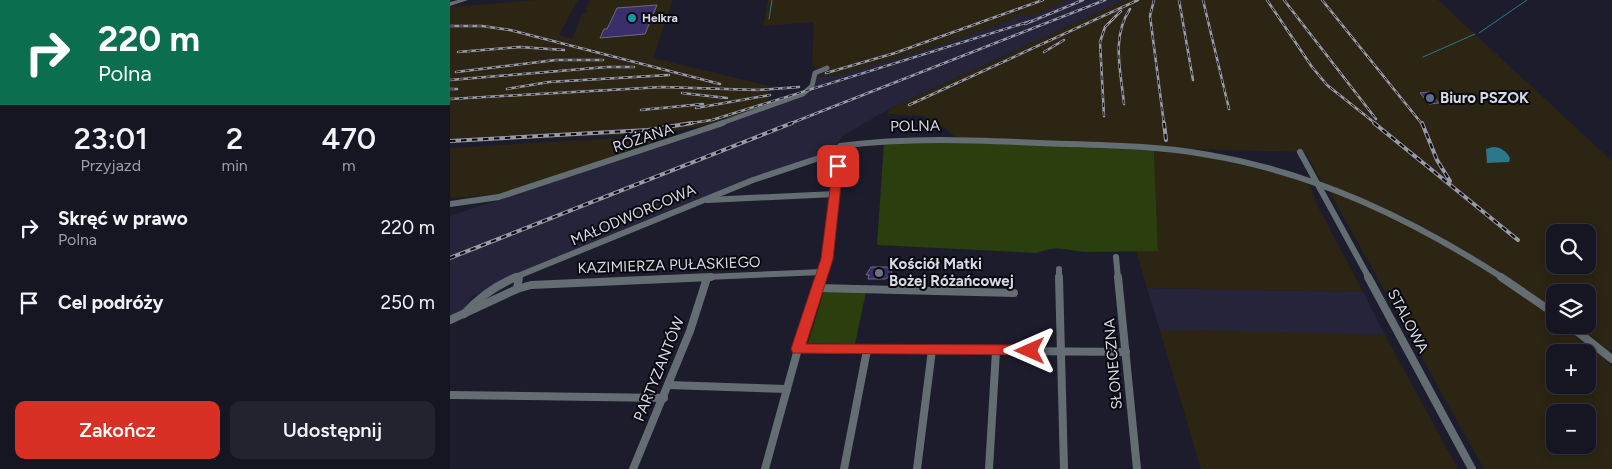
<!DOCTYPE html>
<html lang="pl">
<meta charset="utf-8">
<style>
body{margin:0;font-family:Figtree,sans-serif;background:#23222f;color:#f1f3f6;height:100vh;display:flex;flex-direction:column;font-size:19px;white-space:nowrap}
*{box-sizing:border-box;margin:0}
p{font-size:16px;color:#9e9fa5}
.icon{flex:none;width:28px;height:28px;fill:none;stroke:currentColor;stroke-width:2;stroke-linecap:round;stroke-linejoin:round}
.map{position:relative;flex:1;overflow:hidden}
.drawer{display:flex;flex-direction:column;background:#161522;width:450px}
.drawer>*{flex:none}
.banner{background:#0b6e4f;color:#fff;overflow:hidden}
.buttons{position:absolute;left:1096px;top:224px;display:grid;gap:10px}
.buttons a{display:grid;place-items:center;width:50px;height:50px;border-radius:10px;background:#161522;box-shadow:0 2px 12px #0003,0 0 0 1px #353440;font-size:25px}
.pin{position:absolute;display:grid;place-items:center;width:42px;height:42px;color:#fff;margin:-21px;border-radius:10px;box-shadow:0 2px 8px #0006}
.me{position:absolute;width:55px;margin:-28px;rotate:270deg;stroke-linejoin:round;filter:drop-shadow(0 0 4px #0008)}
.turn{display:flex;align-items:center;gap:18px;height:105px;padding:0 15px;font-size:22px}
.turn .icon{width:65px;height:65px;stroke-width:2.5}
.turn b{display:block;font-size:35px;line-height:42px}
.eta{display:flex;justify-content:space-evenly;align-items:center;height:85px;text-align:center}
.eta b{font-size:30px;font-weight:600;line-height:35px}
.action{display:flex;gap:10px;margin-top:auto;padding:10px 15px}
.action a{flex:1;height:58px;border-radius:10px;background:#d93025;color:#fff;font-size:20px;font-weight:600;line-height:58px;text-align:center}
.action a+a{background:#23222f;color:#f1f3f6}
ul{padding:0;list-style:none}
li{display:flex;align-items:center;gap:15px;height:75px;padding:0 15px}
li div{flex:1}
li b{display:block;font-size:19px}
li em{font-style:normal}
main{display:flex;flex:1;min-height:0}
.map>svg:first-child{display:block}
.built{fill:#25243a}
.industrial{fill:#2c2514;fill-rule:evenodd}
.green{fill:#2a3e0e}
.water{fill:#2b778c}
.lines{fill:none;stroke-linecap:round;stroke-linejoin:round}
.stream{stroke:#2b778c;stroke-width:1}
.building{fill:#3a2f6b;stroke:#6c6b7f}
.minor-far2{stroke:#636d72;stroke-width:5}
.minor-far1{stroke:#636d72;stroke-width:6}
.minor{stroke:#636d72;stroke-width:8}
.tertiary{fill:#636d72;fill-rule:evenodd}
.rail-far1-casing{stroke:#999aa7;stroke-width:2.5}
.rail-casing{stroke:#999aa7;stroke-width:4}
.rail-far1{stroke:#08080f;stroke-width:1;stroke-dasharray:4.5;stroke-linecap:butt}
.rail{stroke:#08080f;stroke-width:2;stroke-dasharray:5.5;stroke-linecap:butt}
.route{fill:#d93025;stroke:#8d1f18}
.culture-dot{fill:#0f9aa8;stroke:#08080f;stroke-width:2}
.service-dot{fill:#5c6f8a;stroke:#08080f;stroke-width:2}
.worship-dot{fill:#6b7280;stroke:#08080f;stroke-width:2}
.labels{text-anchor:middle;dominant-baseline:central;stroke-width:4;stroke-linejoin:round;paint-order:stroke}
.far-poi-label{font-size:12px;font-weight:bold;fill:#d8d9e4;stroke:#08080f;text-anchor:start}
.poi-label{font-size:15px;font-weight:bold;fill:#d8d9e4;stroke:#08080f;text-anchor:start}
.street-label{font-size:15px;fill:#d8d9e4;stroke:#08080f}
</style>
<main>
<section class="drawer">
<div class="banner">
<div class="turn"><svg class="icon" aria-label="right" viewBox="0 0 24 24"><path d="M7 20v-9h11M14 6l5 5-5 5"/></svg><div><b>220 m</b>Polna</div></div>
</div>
<div class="eta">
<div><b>23:01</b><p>Przyjazd</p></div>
<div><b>2</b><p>min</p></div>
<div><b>470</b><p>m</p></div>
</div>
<ul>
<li><svg class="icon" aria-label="right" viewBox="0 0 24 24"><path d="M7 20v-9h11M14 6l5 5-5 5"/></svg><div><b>Skręć w prawo</b><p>Polna</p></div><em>220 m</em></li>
<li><svg class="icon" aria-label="arrive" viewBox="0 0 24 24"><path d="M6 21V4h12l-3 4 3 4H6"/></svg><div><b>Cel podróży</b></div><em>250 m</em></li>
</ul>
<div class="action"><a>Zakończ</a><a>Udostępnij</a></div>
</section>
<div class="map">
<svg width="1162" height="469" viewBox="0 0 1162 469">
<rect width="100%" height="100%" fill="#1d1c2d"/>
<g class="built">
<polygon points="617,0 675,0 439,109 394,135 381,150 282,187 51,282 21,297 12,313 0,318 0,216 229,141 355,96 364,88 367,77 388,75 471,51 543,27 573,14 587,14"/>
<polygon points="697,288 913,292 935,335 710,331"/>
</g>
<g class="industrial">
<polygon points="87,0 128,0 109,35 122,39 132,14 139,10 135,10 140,0 223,0 203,58 319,86 317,104 269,123 211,133 0,143 0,7"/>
<polygon points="318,0 617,0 587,14 579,17 573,14 543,27 471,51 388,75 367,77 379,70 376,67 367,68 362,65 364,22 313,26"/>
<path d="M675 0H988L1162 161V350L1157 351 1153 358 1162 367V469H1034L880 193 873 185 855 152 737 149 703 145 505 137 494 127 483 126V124L474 116 438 114 439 109ZM1105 232H1138V265H1105ZM1105 292H1138V325H1105ZM1105 352H1138V385H1105ZM1105 412H1138V445H1105Z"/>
<polygon points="206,136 203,145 54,194 0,198 0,148"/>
<polygon points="704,151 758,157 849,179 860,186 866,203 913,292 697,288 686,251 708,250"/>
<polygon points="753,330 935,335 1008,469 751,469 710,331"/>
</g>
<g class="green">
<path d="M434 142H524L704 151 708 251C684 251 661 252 637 252 617 251 609 244 587 253L427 245Z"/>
<polygon points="374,291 416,292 405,344 358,343"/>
</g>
<path class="water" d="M1043 147C1051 147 1056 151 1060 158L1059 162 1037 163 1036 149Z"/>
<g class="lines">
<g class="stream">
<polyline points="319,19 322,0"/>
<polyline points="1029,33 1077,0"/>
<polyline points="973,57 1025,34"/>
</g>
</g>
<g class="building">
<polygon points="207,5 195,34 150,38 154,29 157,29 167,8"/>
<polygon points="980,92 989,103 979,104 970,93"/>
<polygon points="421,267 437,267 442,270 441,276 435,279 418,279 419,275 416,275"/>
</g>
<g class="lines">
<polyline class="minor-far2" points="269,124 353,94 362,86 365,73 377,68"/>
<g class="minor-far1">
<polyline points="850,152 919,278"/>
<polyline points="258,200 385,194"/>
<polyline points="0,204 49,197 273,123"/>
<polyline points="666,257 668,278"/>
<polyline points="609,269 609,278"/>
<path d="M63 278 303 180 384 153 389 150 390 146C457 137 523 140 590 143 646 145 703 145 759 155 866 173 963 220 1053 278"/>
<polyline points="233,278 373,272"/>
<polyline points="371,278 377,259 389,150"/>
</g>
<g class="minor">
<polyline points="609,277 614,469"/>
<polyline points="668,277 687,469"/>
<polyline points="918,277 1022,469"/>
<polyline points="1051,277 1105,314"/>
<polyline points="368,288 564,293"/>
<polyline points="67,289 81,285 261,277"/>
<path d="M14 314C29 297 45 286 66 277"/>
<polyline points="0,320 67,289 69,277"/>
<polyline points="1119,325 1162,359"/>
<polyline points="348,349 676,352"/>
<polyline points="218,385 337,389"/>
<polyline points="0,395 214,398"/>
<polyline points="183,469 240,331 257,278"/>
<polyline points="315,469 348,349 371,277"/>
<polyline points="394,469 417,350"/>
<polyline points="467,469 482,350"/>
<polyline points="539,469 546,351"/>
</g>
<polygon class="tertiary" points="8,0 18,0 0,6 0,2"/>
<defs>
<g id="rail-far1">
<polyline points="704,0 700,16 714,124"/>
<polyline points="729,0 743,80"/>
<polyline points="753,0 779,109"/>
<polyline points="817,0 862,67 877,85 926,124"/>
<polyline points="834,0 926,119"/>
<polyline points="872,0 972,124"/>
<polyline points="575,24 633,0"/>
<polyline points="0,26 32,26 60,30 270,84"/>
<polyline points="8,52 70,47 114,50"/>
<polyline points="594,52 614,40"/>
<polyline points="6,72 106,60 153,60"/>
<polyline points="376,73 445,53 593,0"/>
<polyline points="0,80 157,67 184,67"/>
<polyline points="0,89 7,89"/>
<polyline points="57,89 99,82 219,75"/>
<polyline points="232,93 277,98"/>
<polyline points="0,99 212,87 308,90 349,87"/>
<path d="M674 104C671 72 661 37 680 9"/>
<polyline points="459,105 688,0"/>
<polyline points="246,108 320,95"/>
<polyline points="191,110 253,104"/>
<polyline points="654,116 650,42 655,27 671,11"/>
<polyline points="234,124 262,120 581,21"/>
<polyline points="339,124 655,0"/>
</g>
<g id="rail">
<polyline points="714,123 716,140"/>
<polyline points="924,123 1068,240"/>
<polyline points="972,123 987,160 1000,181"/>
<polyline points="0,141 198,130 242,123"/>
<polyline points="0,258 342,123"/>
</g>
</defs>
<use href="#rail-far1" class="rail-far1-casing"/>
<use href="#rail" class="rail-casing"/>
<use href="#rail-far1" class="rail-far1"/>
<use href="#rail" class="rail"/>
</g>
<polygon class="route" points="388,163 393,166 383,259 356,344 580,345 584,347 586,351 584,355 343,353 341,349 371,259 383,166"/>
<circle class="culture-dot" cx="182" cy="18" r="5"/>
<circle class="service-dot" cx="980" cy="98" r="5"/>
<circle class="worship-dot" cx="429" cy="273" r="5"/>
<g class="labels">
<g class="far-poi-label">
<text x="192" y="18">Helkra</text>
</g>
<g class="poi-label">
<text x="990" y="98">Biuro PSZOK</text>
<text x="439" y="264">Kościół Matki<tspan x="439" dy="17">Bożej Różańcowej</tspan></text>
</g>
<g class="street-label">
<text transform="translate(465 126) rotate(-1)">POLNA</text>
<text transform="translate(193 138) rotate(-18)">RÓŻANA</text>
<text transform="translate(183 215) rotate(-23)">MAŁODWORCOWA</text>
<text transform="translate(219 265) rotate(-2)">KAZIMIERZA PUŁASKIEGO</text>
<text transform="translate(958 321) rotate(62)">STALOWA</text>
<text transform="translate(663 364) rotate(-95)">SŁONECZNA</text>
<text transform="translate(209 369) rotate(-68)">PARTYZANTÓW</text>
</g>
</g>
</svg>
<div class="buttons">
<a><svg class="icon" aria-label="search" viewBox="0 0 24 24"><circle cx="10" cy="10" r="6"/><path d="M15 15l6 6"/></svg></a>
<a><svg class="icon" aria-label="layers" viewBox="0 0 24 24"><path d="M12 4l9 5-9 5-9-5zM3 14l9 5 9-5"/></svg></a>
<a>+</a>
<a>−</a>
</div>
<div class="pin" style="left:388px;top:166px;background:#d93025"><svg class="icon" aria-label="arrive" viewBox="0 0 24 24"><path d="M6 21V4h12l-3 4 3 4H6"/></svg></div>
<svg class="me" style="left:580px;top:351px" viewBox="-20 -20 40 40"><path d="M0-17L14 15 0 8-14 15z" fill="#d93025" stroke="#fff" stroke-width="4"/></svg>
</div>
</main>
